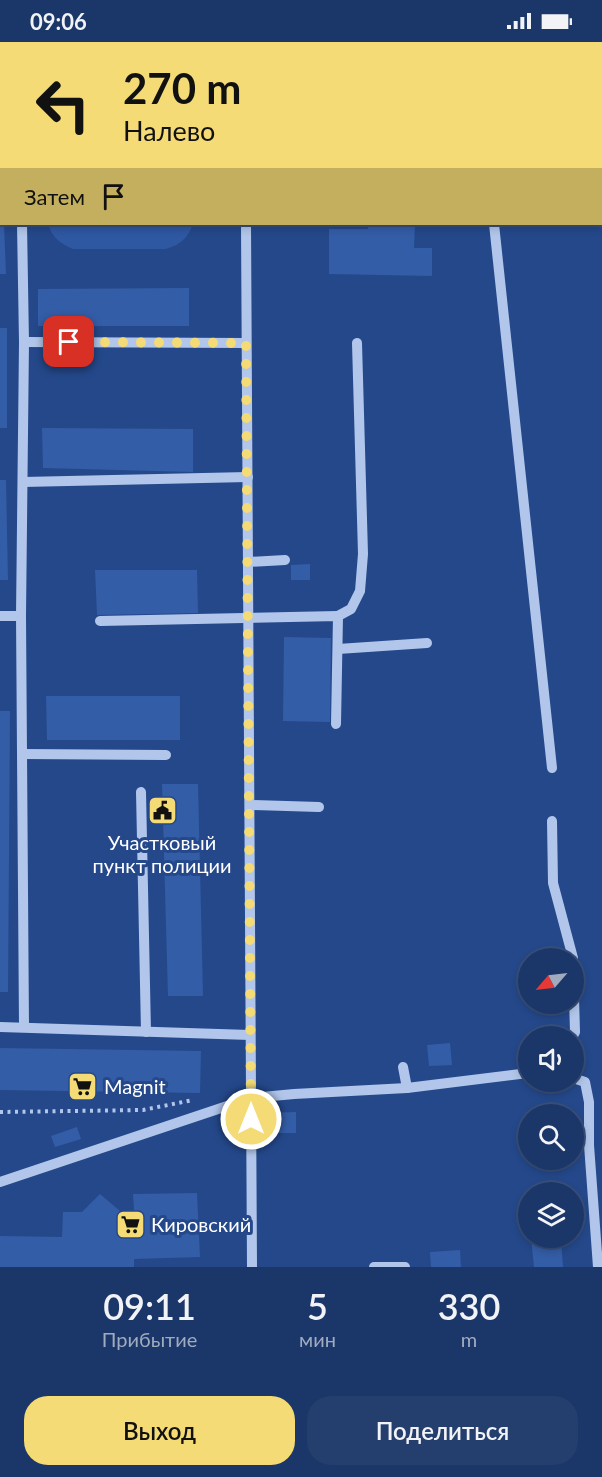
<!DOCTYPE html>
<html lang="ru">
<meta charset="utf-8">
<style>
body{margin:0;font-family:Lato,sans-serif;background:#243e6e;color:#f1f3f6;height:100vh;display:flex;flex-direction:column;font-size:22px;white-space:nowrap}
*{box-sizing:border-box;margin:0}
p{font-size:20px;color:#a0abc0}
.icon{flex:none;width:33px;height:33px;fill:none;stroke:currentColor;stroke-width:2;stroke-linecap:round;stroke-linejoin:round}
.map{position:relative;height:1225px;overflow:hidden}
.drawer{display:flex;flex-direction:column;background:#1b3668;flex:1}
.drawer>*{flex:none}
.hud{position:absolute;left:0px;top:0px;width:603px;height:183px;box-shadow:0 3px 9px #0003,0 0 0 2px #39507c;background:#f4db75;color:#111;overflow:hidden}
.needle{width:39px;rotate:242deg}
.controls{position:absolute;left:518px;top:906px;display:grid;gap:12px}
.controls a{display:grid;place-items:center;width:66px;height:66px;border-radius:50%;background:#1b3668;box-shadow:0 3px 9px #0003,0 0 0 2px #39507c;font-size:30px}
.pin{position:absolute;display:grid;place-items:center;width:51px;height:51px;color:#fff;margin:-26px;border-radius:12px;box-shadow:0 3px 9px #0006}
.me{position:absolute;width:66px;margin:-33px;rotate:0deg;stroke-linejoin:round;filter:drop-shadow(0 0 4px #0008)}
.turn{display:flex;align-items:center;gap:21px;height:126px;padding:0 24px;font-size:27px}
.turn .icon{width:78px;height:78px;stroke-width:2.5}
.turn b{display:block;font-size:42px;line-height:51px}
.then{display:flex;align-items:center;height:57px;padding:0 24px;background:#0003;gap:12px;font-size:22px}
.eta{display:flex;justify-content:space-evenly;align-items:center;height:102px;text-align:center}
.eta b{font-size:36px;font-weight:600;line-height:42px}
.button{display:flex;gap:12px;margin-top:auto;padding:12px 24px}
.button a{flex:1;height:69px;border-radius:24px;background:#f4db75;color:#111;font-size:24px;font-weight:600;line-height:69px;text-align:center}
.button a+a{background:#243e6e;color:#f1f3f6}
.status{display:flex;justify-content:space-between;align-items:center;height:42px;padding:0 30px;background:#1b3668;direction:ltr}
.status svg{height:16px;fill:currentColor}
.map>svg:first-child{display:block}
.green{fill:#2e58a2}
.building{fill:#345da7}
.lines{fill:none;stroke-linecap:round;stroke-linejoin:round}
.path{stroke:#b1c6ea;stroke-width:4;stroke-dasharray:3 4.5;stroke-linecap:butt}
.minor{stroke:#b1c6ea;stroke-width:10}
.rail{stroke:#fff;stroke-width:4.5;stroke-dasharray:10 4.5;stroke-linecap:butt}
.route{stroke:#f4db75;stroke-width:10;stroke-dasharray:0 18}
.labels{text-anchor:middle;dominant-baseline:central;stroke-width:6;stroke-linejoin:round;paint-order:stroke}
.poi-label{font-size:20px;fill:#fff;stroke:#24488a;text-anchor:start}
</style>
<div class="status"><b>09:06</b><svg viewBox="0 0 49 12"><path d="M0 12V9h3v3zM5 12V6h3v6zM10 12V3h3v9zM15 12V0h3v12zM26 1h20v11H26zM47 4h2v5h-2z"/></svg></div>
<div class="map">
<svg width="602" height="1225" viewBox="0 0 602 1225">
<rect width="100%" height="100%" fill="#24488a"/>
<path class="green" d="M48 182H193C188 196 180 203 166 207H73C60 202 52 195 48 182Z"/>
<g class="building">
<polygon points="0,182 4,182 6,232 0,232"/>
<polygon points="368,182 415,182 414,206 432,206 432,234 329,232 329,187 368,187"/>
<polygon points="189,246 189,284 38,284 38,247"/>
<rect x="0" y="286" width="7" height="100"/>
<polygon points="42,386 193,387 193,430 43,426"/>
<polygon points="0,438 6,438 8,538 0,538"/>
<polygon points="310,522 310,538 291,538 291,523"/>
<polygon points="95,528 197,528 198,571 97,573"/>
<polygon points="284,595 331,596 330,680 283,679"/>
<polygon points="46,654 180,654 180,698 47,698"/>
<polygon points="0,669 10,669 8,950 0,950"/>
<polygon points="162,742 198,742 203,954 168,954"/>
<polygon points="450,1001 452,1023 429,1024 427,1003"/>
<polygon points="0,1006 201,1009 200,1051 0,1048"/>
<polygon points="296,1070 296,1091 263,1091 263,1071"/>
<polygon points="77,1085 81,1097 55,1105 51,1094"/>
<polygon points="197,1151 200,1215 134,1217 134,1225 0,1225 0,1194 62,1195 63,1170 82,1170 100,1152 120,1169 134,1168 133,1152"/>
<polygon points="531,1196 561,1196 563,1225 534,1225"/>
<polygon points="460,1208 461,1225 431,1225 430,1210"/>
</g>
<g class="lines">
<polyline class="path" points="0,1070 143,1068 193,1058"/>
<g class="minor">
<polyline points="479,0 479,2"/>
<polyline points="254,2 254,0"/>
<polyline points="22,182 24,300 21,574 24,985"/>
<polyline points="246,182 252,1225"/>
<polyline points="494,182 552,726"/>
<polyline points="24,300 246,301"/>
<polyline points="23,440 248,435"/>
<polyline points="248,520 285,518"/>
<polyline points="0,574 21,574"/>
<polyline points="338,574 351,567 360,549 363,512 357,301"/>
<polyline points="100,579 338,574 336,682"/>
<polyline points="338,607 427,601"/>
<polyline points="22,712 166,713"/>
<polyline points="141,750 146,990"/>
<polyline points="250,763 319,765"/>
<polyline points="552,779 553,841 573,916"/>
<polyline points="0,985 250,993"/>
<polyline points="573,994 575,990 573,921"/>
<polyline points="403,1025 407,1046"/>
<polyline points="573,1036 585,1040 589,1060 589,1103 598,1225"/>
<polyline points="0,1140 251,1056 294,1052 407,1046 528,1031"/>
<polyline points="374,1225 405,1225"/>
</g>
<g class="rail">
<polyline points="592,0 592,2"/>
<polyline points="602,81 602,85"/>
</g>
</g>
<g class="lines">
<polyline class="route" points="69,300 246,301 251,1077"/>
</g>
<defs>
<symbol id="civic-square" viewBox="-11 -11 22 22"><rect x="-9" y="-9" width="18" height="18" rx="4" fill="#f4db75" stroke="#24488a"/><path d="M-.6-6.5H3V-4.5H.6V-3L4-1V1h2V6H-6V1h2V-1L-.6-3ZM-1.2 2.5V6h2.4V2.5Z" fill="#111"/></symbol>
<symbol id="supermarket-square" viewBox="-11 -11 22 22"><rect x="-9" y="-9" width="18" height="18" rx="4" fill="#f4db75" stroke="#24488a"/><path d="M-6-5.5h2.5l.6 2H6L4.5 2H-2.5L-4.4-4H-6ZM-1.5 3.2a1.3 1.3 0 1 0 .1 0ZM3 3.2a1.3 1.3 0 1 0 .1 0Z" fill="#111"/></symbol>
</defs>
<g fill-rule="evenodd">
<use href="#civic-square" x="146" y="752" width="33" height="33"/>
<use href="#supermarket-square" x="66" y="1028" width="33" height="33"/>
<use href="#supermarket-square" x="114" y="1166" width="33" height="33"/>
</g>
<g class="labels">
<g class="poi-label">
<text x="162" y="800" text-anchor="middle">Участковый<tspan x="162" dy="23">пункт полиции</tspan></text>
<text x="104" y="1044">Magnit</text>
<text x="151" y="1182">Кировский</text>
</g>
</g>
</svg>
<div class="controls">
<a><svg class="needle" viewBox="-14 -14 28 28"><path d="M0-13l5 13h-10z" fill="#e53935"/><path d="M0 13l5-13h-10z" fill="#a0abc0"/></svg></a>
<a><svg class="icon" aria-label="sound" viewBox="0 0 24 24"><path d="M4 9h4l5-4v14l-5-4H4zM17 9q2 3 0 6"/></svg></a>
<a><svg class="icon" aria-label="search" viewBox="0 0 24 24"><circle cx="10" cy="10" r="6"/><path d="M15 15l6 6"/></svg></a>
<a><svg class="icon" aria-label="layers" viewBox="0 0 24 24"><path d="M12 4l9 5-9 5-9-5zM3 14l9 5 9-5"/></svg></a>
</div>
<div class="pin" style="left:69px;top:300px;background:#d93025"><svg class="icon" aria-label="arrive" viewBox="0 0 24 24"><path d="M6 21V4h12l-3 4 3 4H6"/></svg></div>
<svg class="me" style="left:251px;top:1077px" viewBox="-20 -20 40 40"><circle r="17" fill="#f4db75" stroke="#fff" stroke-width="3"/><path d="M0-11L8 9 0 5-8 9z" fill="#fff"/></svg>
<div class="hud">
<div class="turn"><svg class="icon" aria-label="left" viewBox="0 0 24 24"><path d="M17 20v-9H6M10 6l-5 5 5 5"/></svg><div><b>270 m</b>Налево</div></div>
<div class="then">Затем<svg class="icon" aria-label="arrive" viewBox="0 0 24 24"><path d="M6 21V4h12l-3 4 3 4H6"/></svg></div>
</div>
</div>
<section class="drawer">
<div class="eta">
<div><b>09:11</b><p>Прибытие</p></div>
<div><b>5</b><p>мин</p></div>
<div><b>330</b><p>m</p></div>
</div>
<div class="button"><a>Выход</a><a>Поделиться</a></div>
</section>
